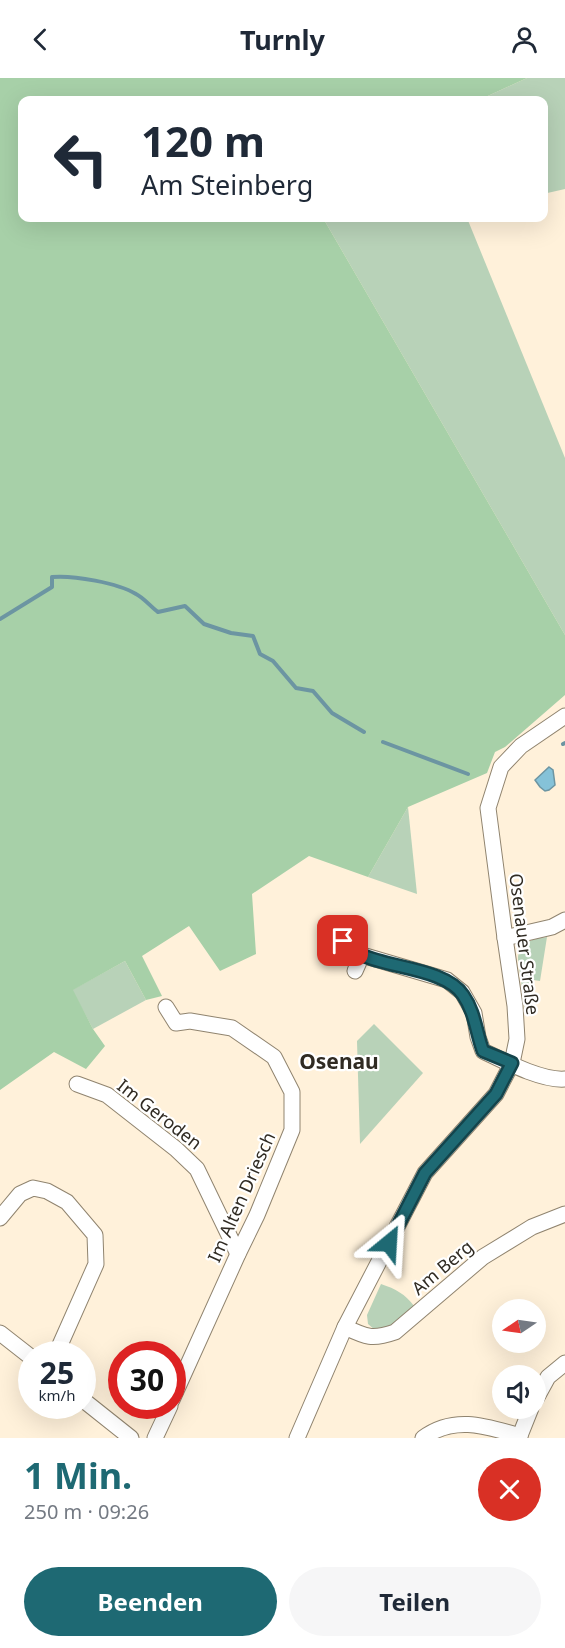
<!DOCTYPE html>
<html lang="de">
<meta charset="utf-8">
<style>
body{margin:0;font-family:"Noto Sans",sans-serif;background:#f6f6f7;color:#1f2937;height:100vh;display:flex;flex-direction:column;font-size:22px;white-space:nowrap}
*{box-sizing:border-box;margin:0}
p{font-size:20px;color:#747a83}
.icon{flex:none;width:33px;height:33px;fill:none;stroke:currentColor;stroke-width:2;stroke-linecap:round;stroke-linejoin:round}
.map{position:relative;height:1360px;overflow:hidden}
.side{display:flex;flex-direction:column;background:#fff;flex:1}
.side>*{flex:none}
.top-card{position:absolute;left:18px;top:18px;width:530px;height:126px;border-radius:12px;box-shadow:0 6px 24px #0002;background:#fff;color:#1f2937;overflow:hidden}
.needle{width:39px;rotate:257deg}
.tools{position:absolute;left:492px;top:1221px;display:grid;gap:12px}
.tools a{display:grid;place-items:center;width:54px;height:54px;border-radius:50%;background:#fff;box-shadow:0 6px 24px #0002;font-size:30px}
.speed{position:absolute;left:18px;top:1263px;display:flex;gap:12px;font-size:30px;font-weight:700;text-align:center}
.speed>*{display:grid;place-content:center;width:78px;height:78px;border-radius:50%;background:#fff;box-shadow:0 6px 24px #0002;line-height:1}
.speed small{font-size:15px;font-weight:400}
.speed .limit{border:9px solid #d22;background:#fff;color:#111}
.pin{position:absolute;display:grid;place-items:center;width:51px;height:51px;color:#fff;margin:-26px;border-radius:12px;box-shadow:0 3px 9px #0006}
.me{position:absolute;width:66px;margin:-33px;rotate:27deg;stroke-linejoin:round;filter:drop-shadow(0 0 4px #0008)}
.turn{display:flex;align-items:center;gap:21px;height:126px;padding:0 24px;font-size:27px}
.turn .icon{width:78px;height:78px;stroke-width:2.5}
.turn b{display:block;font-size:42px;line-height:51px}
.round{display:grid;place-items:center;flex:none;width:63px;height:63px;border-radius:32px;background:#f6f6f7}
.summary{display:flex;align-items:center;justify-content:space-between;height:102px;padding:0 24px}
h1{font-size:36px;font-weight:700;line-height:45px;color:#1e6973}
.button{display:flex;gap:12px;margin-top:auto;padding:12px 24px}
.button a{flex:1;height:69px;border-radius:36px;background:#1e6973;color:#fff;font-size:24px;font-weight:700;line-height:69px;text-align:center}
.button a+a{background:#f6f6f7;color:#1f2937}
header{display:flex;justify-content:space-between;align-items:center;height:78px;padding:0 24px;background:#fff;font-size:27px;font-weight:700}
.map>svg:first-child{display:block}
.green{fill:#b8d2b8}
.forest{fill:#a7d0a8}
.water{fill:#85c2d8;stroke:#6c95a2;stroke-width:1.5}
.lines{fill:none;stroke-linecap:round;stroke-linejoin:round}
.stream{stroke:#6c95a2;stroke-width:4}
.minor-casing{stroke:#90846f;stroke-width:17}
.minor{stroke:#fff;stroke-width:15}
.route-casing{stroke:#14444b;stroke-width:15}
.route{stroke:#1e6973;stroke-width:10}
.labels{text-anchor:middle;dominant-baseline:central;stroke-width:4.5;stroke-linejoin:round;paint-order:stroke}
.street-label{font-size:18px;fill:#302b23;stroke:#fff}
.quarter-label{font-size:21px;font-weight:bold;fill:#302b23;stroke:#fff}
</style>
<header><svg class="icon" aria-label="back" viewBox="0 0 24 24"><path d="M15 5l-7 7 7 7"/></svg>Turnly<svg class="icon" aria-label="person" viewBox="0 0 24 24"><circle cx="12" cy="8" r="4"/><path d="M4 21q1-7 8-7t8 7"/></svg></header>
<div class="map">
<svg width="565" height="1360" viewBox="0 0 565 1360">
<rect width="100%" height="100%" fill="#fff1da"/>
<g class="green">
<polygon points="527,0 565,0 565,111 543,116 543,22 479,22"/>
<polygon points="323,140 467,140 565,380 565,557"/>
<polygon points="408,729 417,816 368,799"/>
<path d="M547 859 540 903 533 902 531 927 526 938 518 882C518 864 532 861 547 859Z"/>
<polygon points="125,883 146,922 93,951 72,912"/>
<polygon points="374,946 423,995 360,1066 357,963"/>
<path d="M381 1206C396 1211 405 1216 414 1228 401 1239 393 1250 375 1252L368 1246 367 1237Z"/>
</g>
<polygon class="forest" points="0,0 527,0 479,22 22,22 22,140 323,140 565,557 565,617 505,669 495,674 487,695 408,729 368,799 309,778 252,816 256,876 220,893 189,848 142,878 162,918 146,922 125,883 73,912 93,951 105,968 86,991 54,974 0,1012"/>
<polygon class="water" points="549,689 553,692 555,707 549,712 545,713 540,709 535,702"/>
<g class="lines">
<g class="stream">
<path d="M0 541 52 509V499C73 497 118 505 136 516 144 520 151 529 158 534L185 528 204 546 231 555 253 558 260 576 273 583 296 610 313 613 332 635 364 654"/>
<polyline points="383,664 468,696"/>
<polyline points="563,666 565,665"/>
</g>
<defs>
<g id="minor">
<polyline points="505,860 552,849 565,842"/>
<path d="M343 863 362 877 447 902 462 914 474 935 478 959 483 973C504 983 542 1003 565 1001"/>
<polyline points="355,893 362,877"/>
<polyline points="166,929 176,945 190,943 232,950 274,979 292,1014 292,1052 257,1137 238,1176 172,1322"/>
<polyline points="77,1006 107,1017 176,1071 197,1091 238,1176"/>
<polyline points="0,1140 20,1116 33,1110 47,1113 67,1124 95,1157 96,1186 56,1276"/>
<path d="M345 1249C366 1259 372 1262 395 1254L483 1179 532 1149 565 1136"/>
<polyline points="0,1255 32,1280"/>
<polyline points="82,1321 131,1360"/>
<polyline points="536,1321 548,1299 565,1285"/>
<polyline points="155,1360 170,1328"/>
<polyline points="297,1360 345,1249 425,1095 496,1016 512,985 517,961 515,928 505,860 488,730 501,689 521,668 565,638"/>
<path d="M423 1360C454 1337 486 1348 520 1358"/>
<polyline points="519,1360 531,1330"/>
</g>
</defs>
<use href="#minor" class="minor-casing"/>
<use href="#minor" class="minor"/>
</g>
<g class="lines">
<defs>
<path id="route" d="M343 863C349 868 355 874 362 877 389 890 446 891 463 917 475 934 476 954 483 973L512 985 496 1016 425 1095 389 1165"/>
</defs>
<use href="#route" class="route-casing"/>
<use href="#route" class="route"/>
</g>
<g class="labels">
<g class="street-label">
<text transform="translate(525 866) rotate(83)">Osenauer Straße</text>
<text transform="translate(160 1036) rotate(38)">Im Geroden</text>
<text transform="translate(241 1119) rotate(-66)">Im Alten Driesch</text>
<text transform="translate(442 1189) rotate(-40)">Am Berg</text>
</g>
<g class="quarter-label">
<text x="339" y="983">Osenau</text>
</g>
</g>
</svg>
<div class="tools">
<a><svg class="needle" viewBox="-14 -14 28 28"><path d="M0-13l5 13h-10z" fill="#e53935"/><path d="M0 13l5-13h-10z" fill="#747a83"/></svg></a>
<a><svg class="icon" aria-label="sound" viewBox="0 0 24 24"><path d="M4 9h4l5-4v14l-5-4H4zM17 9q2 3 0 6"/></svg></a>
</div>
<div class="speed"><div>25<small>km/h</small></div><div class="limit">30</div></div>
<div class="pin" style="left:343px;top:863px;background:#d93025"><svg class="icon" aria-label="arrive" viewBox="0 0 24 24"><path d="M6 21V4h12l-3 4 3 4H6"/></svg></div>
<svg class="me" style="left:389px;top:1165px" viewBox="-20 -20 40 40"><path d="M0-17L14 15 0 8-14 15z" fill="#1e6973" stroke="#fff" stroke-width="4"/></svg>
<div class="top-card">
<div class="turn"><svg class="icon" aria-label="left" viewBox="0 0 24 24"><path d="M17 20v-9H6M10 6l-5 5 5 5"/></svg><div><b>120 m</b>Am Steinberg</div></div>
</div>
</div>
<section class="side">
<div class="summary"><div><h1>1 Min.</h1><p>250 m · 09:26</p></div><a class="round" style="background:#d93025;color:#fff"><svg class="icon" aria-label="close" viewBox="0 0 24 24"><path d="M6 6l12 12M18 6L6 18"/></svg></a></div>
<div class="button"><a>Beenden</a><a>Teilen</a></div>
</section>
